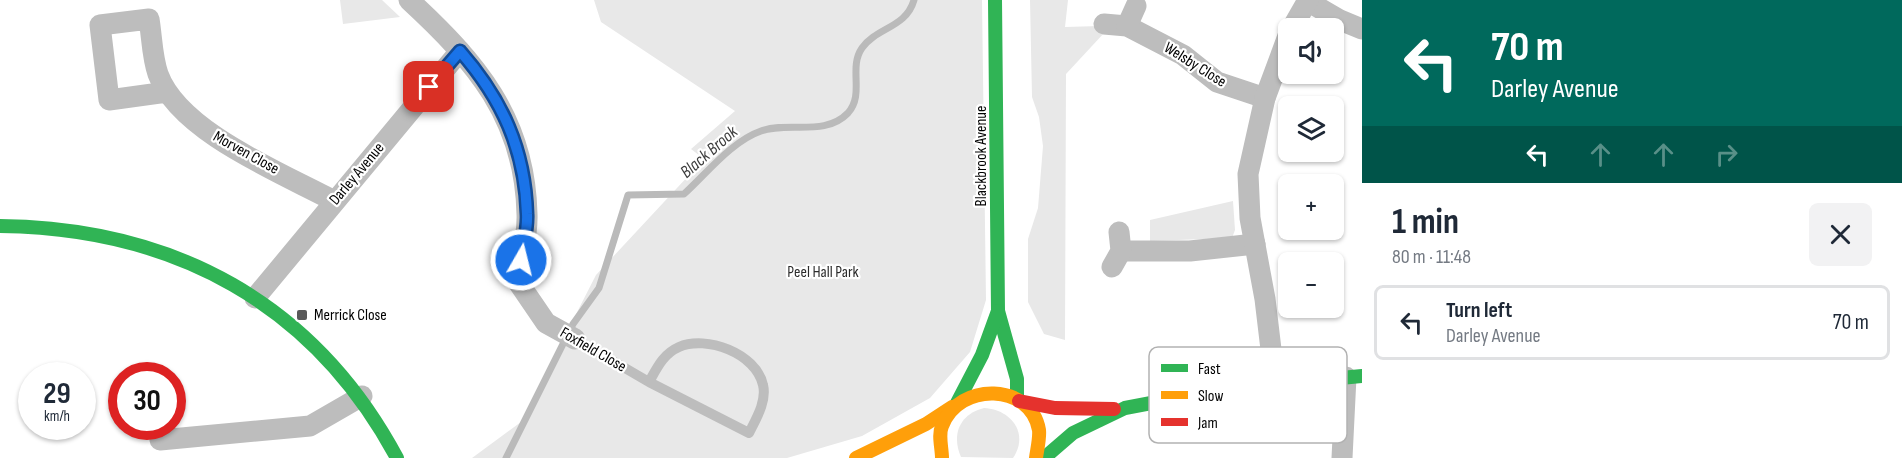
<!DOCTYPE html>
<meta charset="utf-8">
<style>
body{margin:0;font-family:"Sofia Sans Condensed",sans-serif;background:#f2f2f3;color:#1f2937;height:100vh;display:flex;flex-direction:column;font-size:22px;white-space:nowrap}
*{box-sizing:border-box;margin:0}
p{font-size:20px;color:#747a83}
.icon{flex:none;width:33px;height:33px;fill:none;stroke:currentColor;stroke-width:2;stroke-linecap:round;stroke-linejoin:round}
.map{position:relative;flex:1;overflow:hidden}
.details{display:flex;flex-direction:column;background:#fff;width:540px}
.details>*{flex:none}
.hud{background:#00695c;color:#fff;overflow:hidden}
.controls{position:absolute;left:1278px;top:18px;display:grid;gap:12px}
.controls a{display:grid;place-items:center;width:66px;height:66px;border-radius:9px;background:#fff;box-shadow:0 2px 4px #0004;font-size:30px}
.speed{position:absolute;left:18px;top:362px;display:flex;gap:12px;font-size:30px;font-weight:700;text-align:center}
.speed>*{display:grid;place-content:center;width:78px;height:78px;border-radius:50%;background:#fff;box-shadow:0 2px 4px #0004;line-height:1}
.speed small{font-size:15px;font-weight:400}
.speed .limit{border:9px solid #d22;background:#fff;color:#111}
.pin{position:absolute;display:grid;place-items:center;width:51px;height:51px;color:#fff;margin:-26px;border-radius:12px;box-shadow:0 3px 9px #0006}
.me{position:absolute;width:66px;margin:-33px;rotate:8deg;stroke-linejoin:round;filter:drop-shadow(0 0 4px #0008)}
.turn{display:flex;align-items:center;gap:21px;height:126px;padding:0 30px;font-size:27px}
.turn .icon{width:78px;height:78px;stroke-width:2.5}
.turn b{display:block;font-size:42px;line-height:51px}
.lanes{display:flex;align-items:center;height:57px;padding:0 30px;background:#0003;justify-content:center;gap:30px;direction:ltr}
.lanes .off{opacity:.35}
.round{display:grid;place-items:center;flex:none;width:63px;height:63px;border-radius:9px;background:#f2f2f3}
.head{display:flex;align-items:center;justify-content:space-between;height:102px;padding:0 30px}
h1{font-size:36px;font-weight:700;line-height:45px}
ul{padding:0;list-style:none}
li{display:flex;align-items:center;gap:18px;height:75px;margin:0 12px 9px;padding:0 18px;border:3px solid #e0e1e3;border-radius:9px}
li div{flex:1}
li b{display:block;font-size:22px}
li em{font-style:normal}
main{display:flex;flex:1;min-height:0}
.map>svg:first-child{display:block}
.green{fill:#e8e8e8}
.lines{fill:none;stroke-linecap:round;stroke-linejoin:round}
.stream{stroke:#bababa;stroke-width:7}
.lane{stroke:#bdbdbd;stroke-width:10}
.street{stroke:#bdbdbd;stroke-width:21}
.fast{stroke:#30b455;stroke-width:14}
.slow{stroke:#ff9f0a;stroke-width:14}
.jam{stroke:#e5322d;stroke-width:14}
.route-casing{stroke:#114b97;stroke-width:15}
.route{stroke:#1a73e8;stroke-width:10}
.poi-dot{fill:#595959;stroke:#fff;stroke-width:2}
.labels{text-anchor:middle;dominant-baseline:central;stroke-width:4.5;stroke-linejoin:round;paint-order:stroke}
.street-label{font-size:16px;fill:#000;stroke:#fff}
.park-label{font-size:16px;fill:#2c2c2c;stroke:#fff}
.poi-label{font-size:16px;fill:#000;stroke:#fff;text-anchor:start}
.water-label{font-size:18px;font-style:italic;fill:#3d3d3d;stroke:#fff}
.key{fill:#fff;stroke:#b2b2b2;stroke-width:1.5}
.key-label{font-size:16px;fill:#000}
</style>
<main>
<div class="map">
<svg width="1362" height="458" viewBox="0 0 1362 458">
<rect width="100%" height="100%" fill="#fff"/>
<g class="green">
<polygon points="340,0 382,0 400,17 343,24"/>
<polygon points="594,0 982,0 986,300 970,352 930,398 862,436 787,458 472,458 521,422 596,275 704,159 691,149 735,111 601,22"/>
<polygon points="1030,0 1068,0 1065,27 1100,26 1104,33 1066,74 1065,340 1044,334 1028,302 1028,239 1038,208 1043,146 1039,117 1032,97"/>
<polygon points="1233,201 1235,230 1232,238 1150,241 1150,220"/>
<path d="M984 408C1010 409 1030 433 1013 458L961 457C951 434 960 414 984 408Z"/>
</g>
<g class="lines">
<path class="stream" d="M506 458 573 324 599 288 628 195 684 194C707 173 732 141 761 131 789 121 825 137 848 113 865 94 848 68 862 48 877 27 906 28 914 0"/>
<path class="lane" d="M575 339 649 382 749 433C756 419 767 401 763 385 756 353 706 335 679 347 663 354 657 368 649 382"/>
<g class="street">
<path d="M409 0C476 62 525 118 527 214 528 236 521 260 518 282L546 323 575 339"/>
<polyline points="1307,1 1340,20 1362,29"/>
<polyline points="1104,24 1127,26 1183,55 1217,82 1265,98"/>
<polyline points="1127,26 1136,6"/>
<polyline points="1292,28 1308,0"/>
<path d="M167 92 109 100 100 25 149 19C152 37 152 57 158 74 179 132 282 173 334 201"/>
<polyline points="1121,251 1190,251 1255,244"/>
<polyline points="1112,267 1121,251 1119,232"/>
<polyline points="255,298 460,51"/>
<polyline points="1275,383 1265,299 1250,218 1248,174 1265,98 1288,36"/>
<polyline points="160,440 310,426 362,396"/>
<polyline points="1342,458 1346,377"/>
</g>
<g class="fast">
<polyline points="995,0 998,311 1017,379 1017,399"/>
<path d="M0 226C174 228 314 303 397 458"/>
<polyline points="957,403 982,355 998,311"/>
<polyline points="1044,458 1073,433 1125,408 1225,389 1362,376"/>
</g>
<g class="slow">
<polyline points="856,458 926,424 952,407"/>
<path d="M942 458C942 448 938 435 942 426 959 381 1031 383 1039 430 1040 438 1037 450 1036 458"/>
</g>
<polyline class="jam" points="1019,401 1055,408 1114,409"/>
</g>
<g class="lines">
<defs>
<path id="route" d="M429 87 460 51C502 99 525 149 527 214 528 229 523 245 521 260"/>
</defs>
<use href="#route" class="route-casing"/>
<use href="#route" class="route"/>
</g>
<rect class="poi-dot" x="296" y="309" width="12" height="12" rx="3"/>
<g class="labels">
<g class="street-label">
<text transform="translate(1195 65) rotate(32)">Welsby Close</text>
<text transform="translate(246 153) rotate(29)">Morven Close</text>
<text transform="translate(981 156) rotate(-90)">Blackbrook Avenue</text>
<text transform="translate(357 174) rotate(-50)">Darley Avenue</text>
<text transform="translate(593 350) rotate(30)">Foxfield Close</text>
</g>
<g class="park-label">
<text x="823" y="272">Peel Hall Park</text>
</g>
<g class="poi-label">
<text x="314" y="315">Merrick Close</text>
</g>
<g class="water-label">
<text transform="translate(709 152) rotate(-41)">Black Brook</text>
</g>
</g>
<rect x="1149" y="347" width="198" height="96" rx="9" class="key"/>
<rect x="1161" y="364" width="27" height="8" fill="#30b455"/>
<rect x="1161" y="391" width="27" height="8" fill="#ff9f0a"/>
<rect x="1161" y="418" width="27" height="8" fill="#e5322d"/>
<g class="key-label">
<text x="1198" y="374">Fast</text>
<text x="1198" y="401">Slow</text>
<text x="1198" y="428">Jam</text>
</g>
</svg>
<div class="controls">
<a><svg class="icon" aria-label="sound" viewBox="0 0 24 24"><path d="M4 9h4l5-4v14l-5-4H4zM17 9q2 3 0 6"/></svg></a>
<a><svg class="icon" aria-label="layers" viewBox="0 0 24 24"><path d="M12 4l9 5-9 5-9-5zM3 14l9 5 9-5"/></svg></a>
<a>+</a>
<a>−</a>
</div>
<div class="speed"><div>29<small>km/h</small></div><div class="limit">30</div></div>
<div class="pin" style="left:429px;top:87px;background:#d93025"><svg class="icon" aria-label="arrive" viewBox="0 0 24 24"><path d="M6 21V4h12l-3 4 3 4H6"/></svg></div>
<svg class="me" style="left:521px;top:260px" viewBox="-20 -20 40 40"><circle r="17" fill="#1a73e8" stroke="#fff" stroke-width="3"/><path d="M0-11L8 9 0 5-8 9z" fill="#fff"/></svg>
</div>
<section class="details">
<div class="hud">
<div class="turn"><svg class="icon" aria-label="left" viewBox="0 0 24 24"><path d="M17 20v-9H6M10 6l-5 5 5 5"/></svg><div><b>70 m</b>Darley Avenue</div></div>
<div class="lanes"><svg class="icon" aria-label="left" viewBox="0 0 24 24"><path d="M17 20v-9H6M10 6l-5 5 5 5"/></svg><svg class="icon off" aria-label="ahead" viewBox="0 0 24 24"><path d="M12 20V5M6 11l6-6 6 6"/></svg><svg class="icon off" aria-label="ahead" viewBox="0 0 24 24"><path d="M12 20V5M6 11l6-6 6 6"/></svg><svg class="icon off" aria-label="right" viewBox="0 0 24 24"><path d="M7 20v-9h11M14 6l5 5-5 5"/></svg></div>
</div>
<div class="head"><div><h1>1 min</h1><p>80 m · 11:48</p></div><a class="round"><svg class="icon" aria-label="close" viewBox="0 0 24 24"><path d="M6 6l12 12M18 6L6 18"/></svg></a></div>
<ul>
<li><svg class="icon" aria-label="left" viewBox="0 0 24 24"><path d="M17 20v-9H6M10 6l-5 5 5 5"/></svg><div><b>Turn left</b><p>Darley Avenue</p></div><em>70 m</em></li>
</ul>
</section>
</main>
